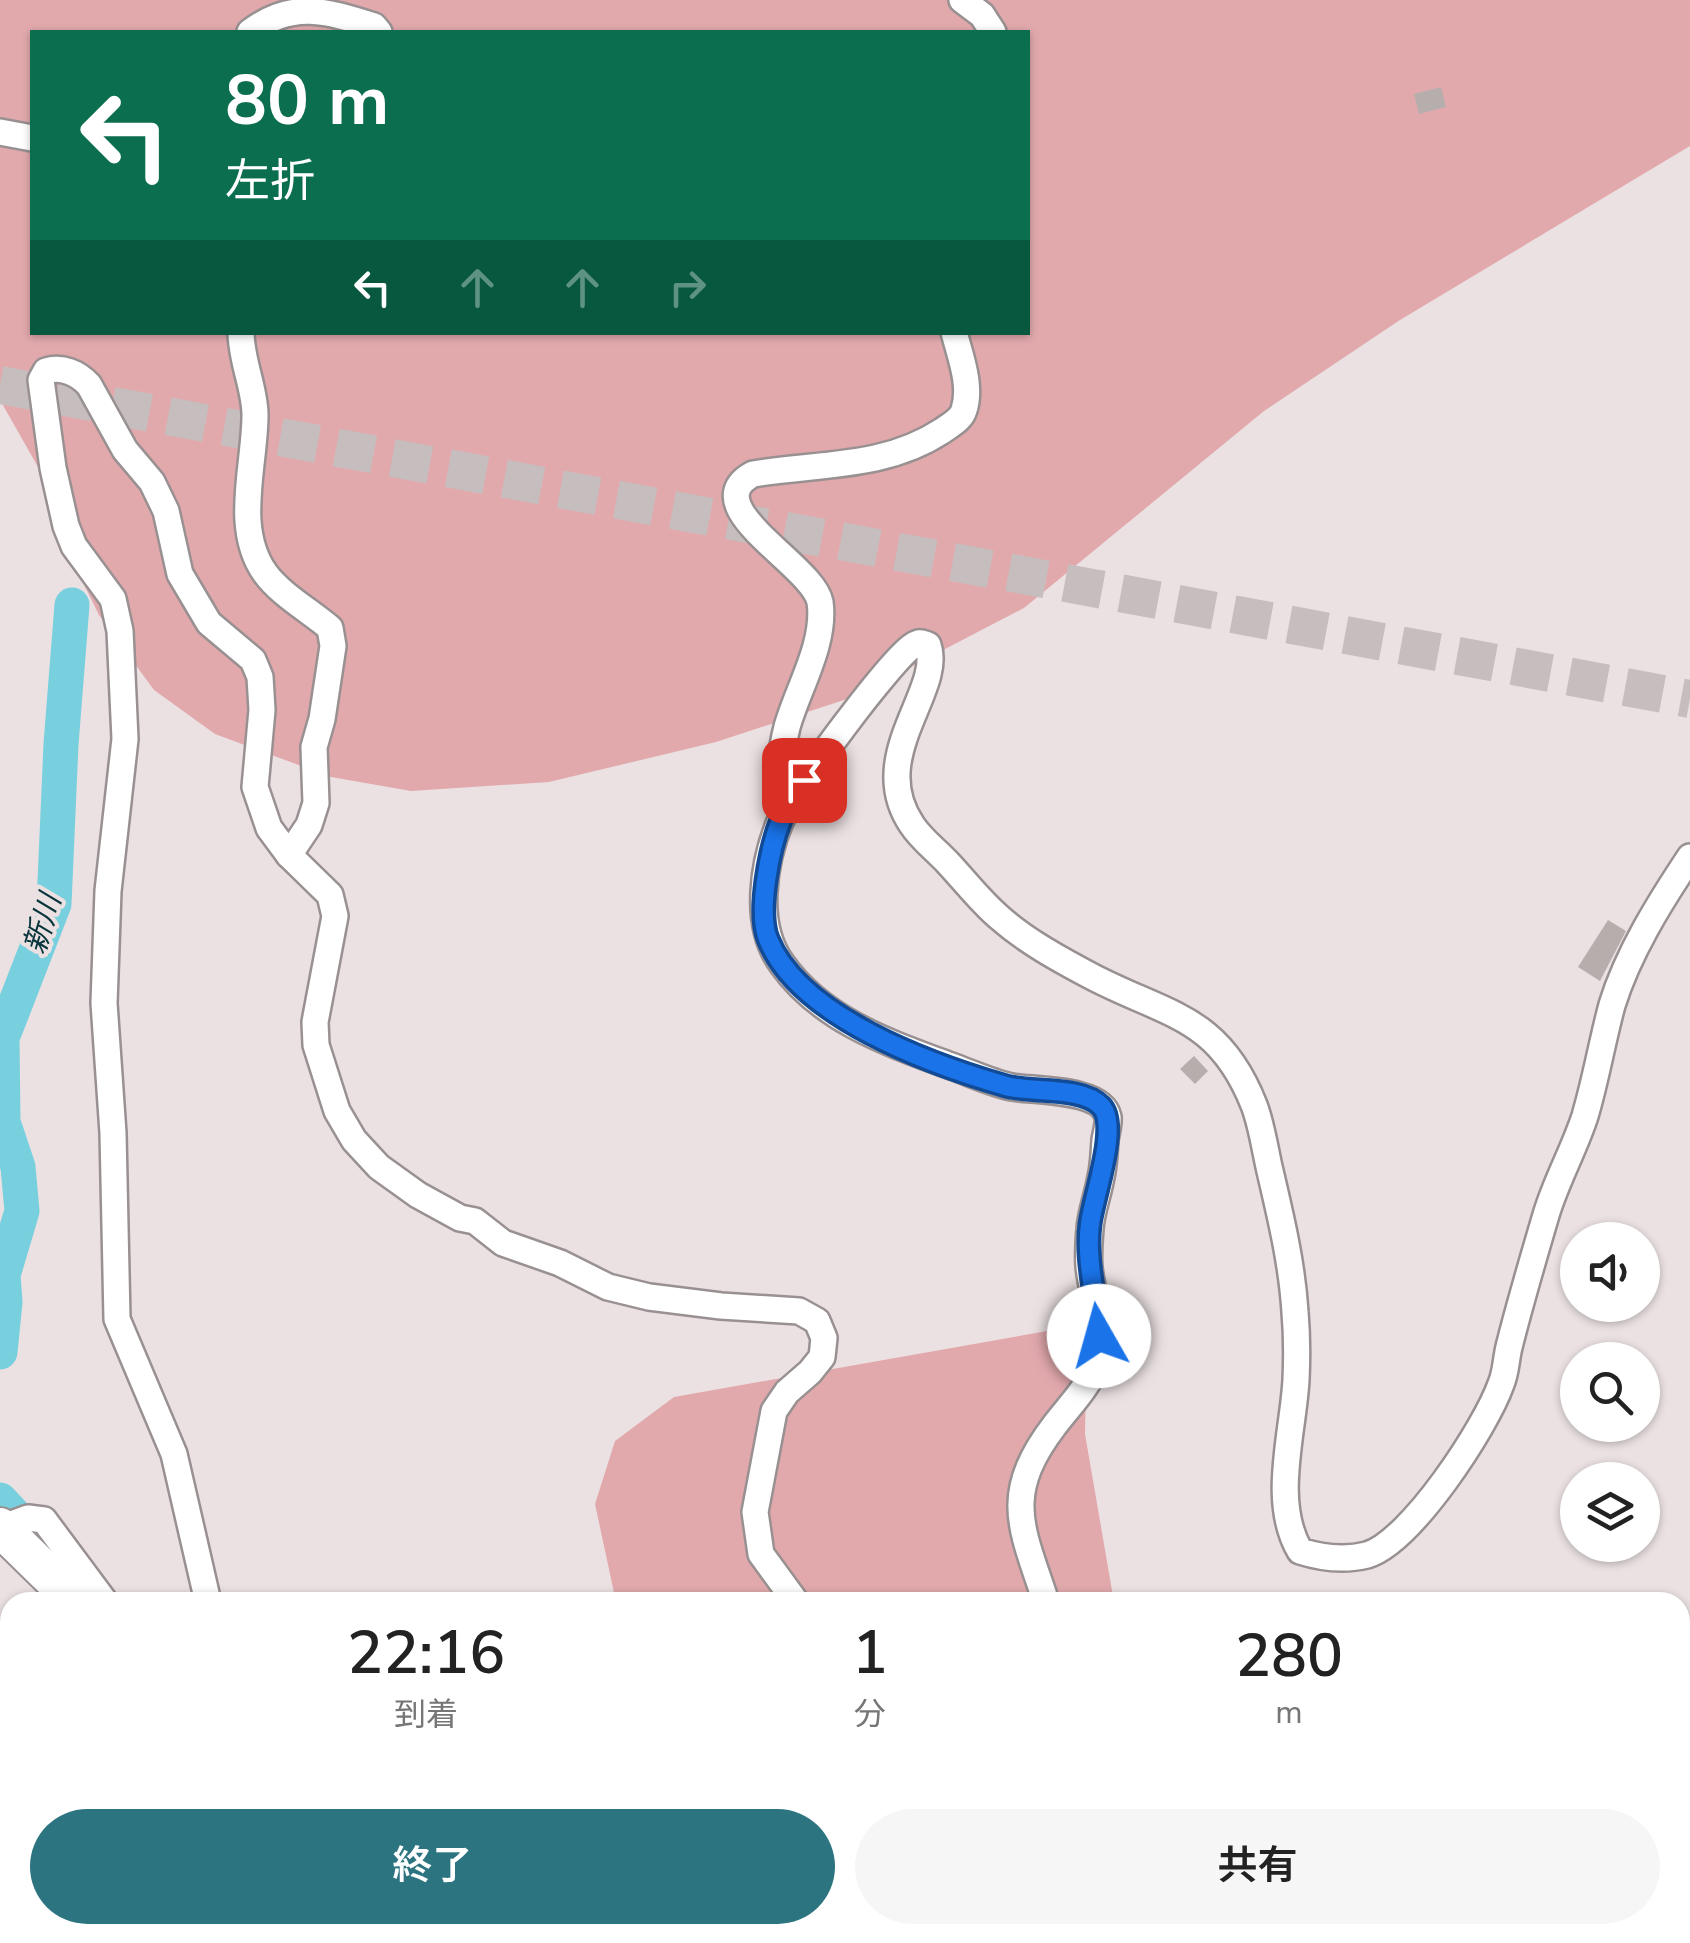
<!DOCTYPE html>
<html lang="ja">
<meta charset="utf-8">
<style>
body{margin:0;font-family:"Nunito Sans","Noto Sans JP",sans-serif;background:#f6f6f6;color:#222;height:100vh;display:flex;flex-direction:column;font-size:38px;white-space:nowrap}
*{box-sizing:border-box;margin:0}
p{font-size:32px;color:#767676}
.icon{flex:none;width:55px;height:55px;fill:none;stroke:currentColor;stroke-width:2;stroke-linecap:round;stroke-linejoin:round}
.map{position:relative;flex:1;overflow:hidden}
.sheet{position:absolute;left:0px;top:1592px;width:1690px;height:352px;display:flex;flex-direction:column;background:#fff;border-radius:30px 30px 0 0;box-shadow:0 2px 8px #0004}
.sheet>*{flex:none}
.banner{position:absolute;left:30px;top:30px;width:1000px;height:305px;border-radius:0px;box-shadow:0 2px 8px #0004;background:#0b6e4f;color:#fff;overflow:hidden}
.fabs{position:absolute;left:1560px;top:1222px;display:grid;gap:20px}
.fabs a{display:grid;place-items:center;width:100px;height:100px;border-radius:50%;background:#fff;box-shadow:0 2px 8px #0004;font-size:50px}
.pin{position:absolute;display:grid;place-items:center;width:85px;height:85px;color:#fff;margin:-42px;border-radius:20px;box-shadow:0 5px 15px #0006}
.me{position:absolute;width:110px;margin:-55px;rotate:353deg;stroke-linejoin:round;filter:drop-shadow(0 0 8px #0008)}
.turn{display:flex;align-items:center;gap:35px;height:210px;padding:0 30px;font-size:45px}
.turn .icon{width:130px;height:130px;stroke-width:2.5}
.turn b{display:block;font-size:70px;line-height:85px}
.lanes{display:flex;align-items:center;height:95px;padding:0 30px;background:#0003;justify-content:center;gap:50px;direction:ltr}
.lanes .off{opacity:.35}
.eta{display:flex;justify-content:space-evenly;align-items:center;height:170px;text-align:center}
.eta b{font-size:60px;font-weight:600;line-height:70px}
.cta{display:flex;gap:20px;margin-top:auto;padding:20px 30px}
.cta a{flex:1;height:115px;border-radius:60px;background:#2c747f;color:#fff;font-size:40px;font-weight:600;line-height:115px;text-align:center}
.cta a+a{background:#f6f6f6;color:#222}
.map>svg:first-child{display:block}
.green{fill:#e2a9ad;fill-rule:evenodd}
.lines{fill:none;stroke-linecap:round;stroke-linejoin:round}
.river{stroke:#78d0df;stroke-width:35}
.building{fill:#b6adad}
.highway-tunnel{stroke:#c6bebe;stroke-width:38;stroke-dasharray:38 19;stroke-linecap:butt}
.minor-casing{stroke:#999091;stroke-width:30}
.highway-casing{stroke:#999091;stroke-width:42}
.minor{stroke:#fff;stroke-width:25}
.highway{stroke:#fff;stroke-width:38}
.route-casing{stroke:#114b97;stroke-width:25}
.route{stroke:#1a73e8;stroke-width:18}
.labels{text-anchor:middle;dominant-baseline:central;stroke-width:8;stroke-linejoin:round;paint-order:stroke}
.water-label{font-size:30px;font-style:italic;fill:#08343b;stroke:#ebe1e2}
</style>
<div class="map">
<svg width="1690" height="1943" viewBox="0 0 1690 1943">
<rect width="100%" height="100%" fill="#ebe1e2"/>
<g class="green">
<path d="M0 0H1690V146L1400 320 1264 411 1024 608 853 697 716 742 549 782 411 791 331 777 215 734 154 690 99 615 61 538 38 467 0 400ZM32 32H1028V332H32Z"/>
<polygon points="1087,1324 1085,1434 1114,1602 616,1602 595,1504 615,1441 674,1397"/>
<polygon points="677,1935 1207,1935 1209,1943 680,1943"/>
</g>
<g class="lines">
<g class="river">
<polyline points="0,1352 5,1302 3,1275 22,1211 18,1167 3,1122 2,1038 54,904 61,744 72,605"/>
<polyline points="0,1500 44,1547"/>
<polyline points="328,1935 333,1943"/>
</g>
</g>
<g class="building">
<polygon points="1441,87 1446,107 1419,114 1414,94"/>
<polygon points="1608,920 1626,931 1600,981 1578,967"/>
<polygon points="1194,1056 1208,1071 1195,1084 1180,1069"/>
</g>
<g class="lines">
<polyline class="highway-tunnel" points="0,385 1690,699"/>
<defs>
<g id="minor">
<polyline points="962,0 982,15 993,32"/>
<path d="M250 32C292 0 327 11 374 26L379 32"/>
<polyline points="0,132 32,138"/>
<path d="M241 332C241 361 255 388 255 415 255 466 233 528 265 573 280 594 310 611 330 628L333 646 322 719 314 747 316 803 309 825 289 855"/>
<path d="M782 818C778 786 779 758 787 727 798 688 826 643 820 602 813 565 693 506 753 474 817 463 884 469 942 431 950 425 961 420 964 410 972 385 960 356 954 332"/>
<polyline points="1,1528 28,1518 44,1520 105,1602"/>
<path d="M208 1602 174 1454 117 1319 113 1133 104 1003 108 891 125 739 120 631 113 599 74 546 66 526 53 468 41 380 46 371C62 366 78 373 89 385L125 450 152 482 166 511 180 574 209 623 253 660 260 677 262 710 255 787 269 828 289 855 330 895 335 916 315 1022 316 1045 337 1111 354 1140 379 1167 418 1195 460 1218 475 1221 503 1243 560 1263 608 1287 649 1297 721 1306 799 1311 817 1321 824 1338 822 1357 810 1372 787 1392 774 1411 755 1512 761 1554 796 1602"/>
<path d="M1046 1602C1022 1528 1001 1496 1054 1426 1069 1406 1087 1389 1097 1364 1108 1334 1092 1297 1089 1267 1088 1255 1089 1241 1090 1229 1091 1212 1098 1195 1101 1177 1104 1165 1104 1152 1105 1140 1106 1134 1109 1123 1108 1117 1102 1088 1034 1091 1012 1087 992 1083 973 1074 954 1067 892 1044 823 1022 782 964 753 925 763 862 781 819 792 793 893 656 914 645 920 641 922 643 928 645 944 691 865 756 912 825 921 839 937 851 948 863 965 881 981 902 1000 918 1026 941 1059 959 1089 975 1166 1016 1218 1014 1254 1105 1262 1126 1265 1150 1270 1171 1281 1218 1292 1264 1295 1312 1297 1335 1297 1358 1296 1380 1293 1434 1271 1502 1300 1551 1322 1558 1343 1561 1367 1555 1411 1542 1486 1427 1501 1384 1506 1373 1506 1359 1509 1347 1520 1303 1533 1259 1546 1215 1556 1181 1574 1150 1585 1116 1596 1079 1602 1042 1612 1005 1628 953 1660 902 1690 857"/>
<polyline points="0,1646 10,1654"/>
<polyline points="1680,1799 1690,1791"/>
<polyline points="0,1906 10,1896"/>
<polyline points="0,1934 3,1943"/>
<polyline points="221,1935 227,1943"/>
<polyline points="385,1935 389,1943"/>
<polyline points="443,1935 447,1943"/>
<polyline points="947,1935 952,1943"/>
<polyline points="1418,1943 1426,1935"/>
</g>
<g id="highway">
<polyline points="0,1527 55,1581 71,1602"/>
<polyline points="264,1935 268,1943"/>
</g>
</defs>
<use href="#minor" class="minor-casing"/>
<use href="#highway" class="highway-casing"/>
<use href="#minor" class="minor"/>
<use href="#highway" class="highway"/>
</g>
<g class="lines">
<defs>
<path id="route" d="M804 780C796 793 787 806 781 820 770 847 757 911 768 939 799 1017 930 1064 1006 1086 1031 1093 1082 1086 1101 1106 1120 1125 1093 1198 1090 1224 1085 1261 1097 1299 1099 1336"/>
</defs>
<use href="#route" class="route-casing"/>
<use href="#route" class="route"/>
</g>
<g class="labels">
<g class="water-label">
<text transform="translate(43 924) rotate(-73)">新川</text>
</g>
</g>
</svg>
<div class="fabs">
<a><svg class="icon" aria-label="sound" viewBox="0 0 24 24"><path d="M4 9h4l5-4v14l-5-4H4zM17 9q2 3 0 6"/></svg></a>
<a><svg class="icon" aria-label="search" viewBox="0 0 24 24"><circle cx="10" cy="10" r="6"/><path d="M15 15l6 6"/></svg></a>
<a><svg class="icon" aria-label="layers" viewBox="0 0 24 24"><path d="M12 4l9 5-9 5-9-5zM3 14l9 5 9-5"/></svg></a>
</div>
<div class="pin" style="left:804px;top:780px;background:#d93025"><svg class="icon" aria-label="arrive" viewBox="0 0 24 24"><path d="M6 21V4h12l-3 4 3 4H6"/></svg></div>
<svg class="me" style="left:1099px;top:1336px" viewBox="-20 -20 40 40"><circle r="19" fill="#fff"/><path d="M0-13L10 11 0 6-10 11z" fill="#1a73e8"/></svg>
<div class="banner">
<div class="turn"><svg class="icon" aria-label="left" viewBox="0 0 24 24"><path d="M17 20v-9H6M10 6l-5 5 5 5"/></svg><div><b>80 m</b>左折</div></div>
<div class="lanes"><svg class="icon" aria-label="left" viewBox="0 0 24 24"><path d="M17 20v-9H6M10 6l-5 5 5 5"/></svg><svg class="icon off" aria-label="ahead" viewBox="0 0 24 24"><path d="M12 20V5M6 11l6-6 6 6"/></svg><svg class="icon off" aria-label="ahead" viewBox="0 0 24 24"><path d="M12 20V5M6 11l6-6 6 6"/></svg><svg class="icon off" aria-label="right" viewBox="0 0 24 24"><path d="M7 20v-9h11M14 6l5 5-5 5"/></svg></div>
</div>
<section class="sheet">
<div class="eta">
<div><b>22:16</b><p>到着</p></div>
<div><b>1</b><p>分</p></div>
<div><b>280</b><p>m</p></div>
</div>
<div class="cta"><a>終了</a><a>共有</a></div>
</section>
</div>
